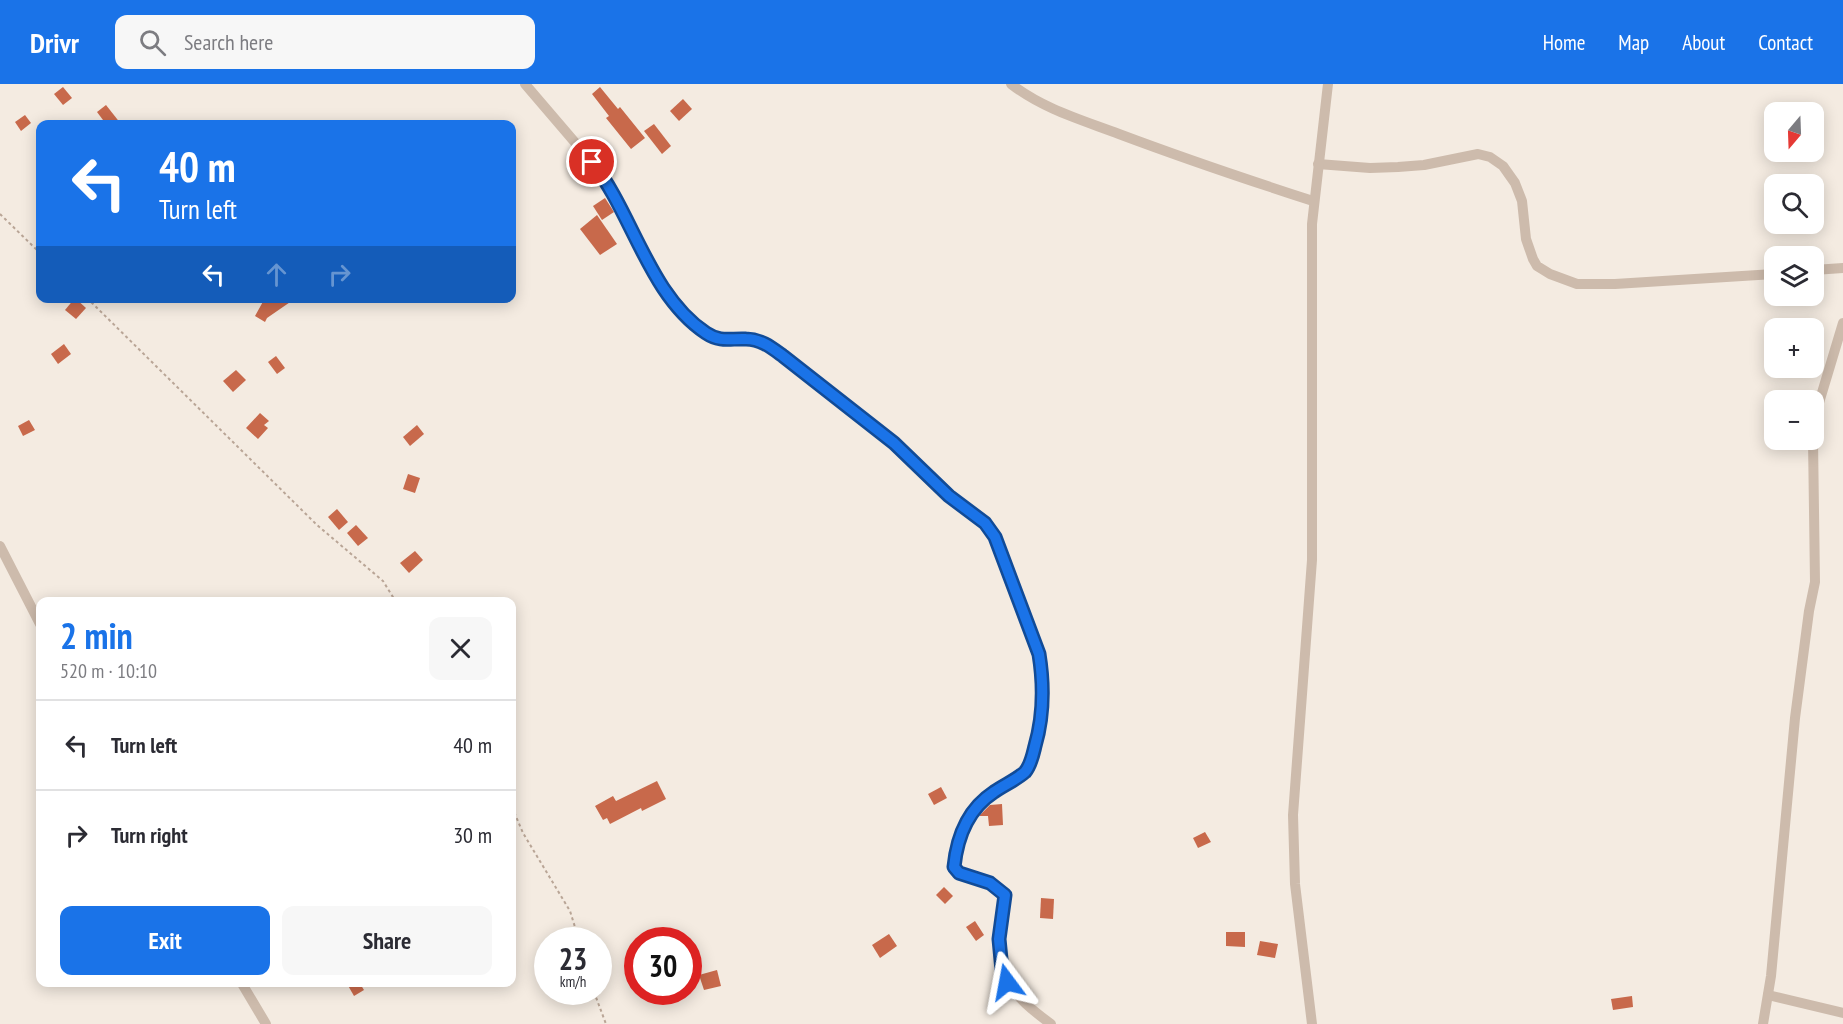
<!DOCTYPE html>
<meta charset="utf-8">
<style>
body{margin:0;font-family:"PT Sans Narrow",sans-serif;background:#f7f7f7;color:#2b2b33;height:100vh;display:flex;flex-direction:column;font-size:22px;white-space:nowrap}
*{box-sizing:border-box;margin:0}
p{font-size:20px;color:#7c7c81}
.icon{flex:none;width:33px;height:33px;fill:none;stroke:currentColor;stroke-width:2;stroke-linecap:round;stroke-linejoin:round}
.map{position:relative;flex:1;overflow:hidden}
.sheet{position:absolute;left:36px;top:513px;width:480px;height:390px;display:flex;flex-direction:column;background:#fff;border-radius:12px;box-shadow:0 3px 15px #0003}
.sheet>*{flex:none}
.top-card{position:absolute;left:36px;top:36px;width:480px;height:183px;border-radius:12px;box-shadow:0 3px 15px #0003;background:#1a73e8;color:#fff;overflow:hidden}
.needle{width:39px;rotate:199deg}
.fabs{position:absolute;left:1764px;top:18px;display:grid;gap:12px}
.fabs a{display:grid;place-items:center;width:60px;height:60px;border-radius:12px;background:#fff;box-shadow:0 3px 15px #0003;font-size:30px}
.speed{position:absolute;left:534px;top:843px;display:flex;gap:12px;font-size:30px;font-weight:700;text-align:center}
.speed>*{display:grid;place-content:center;width:78px;height:78px;border-radius:50%;background:#fff;box-shadow:0 3px 15px #0003;line-height:1}
.speed small{font-size:15px;font-weight:400}
.speed .limit{border:9px solid #d22;background:#fff;color:#111}
.pin{position:absolute;display:grid;place-items:center;width:51px;height:51px;color:#fff;margin:-26px;border:3px solid #fff;border-radius:50%;box-shadow:0 2px 6px #0007}
.me{position:absolute;width:66px;margin:-33px;rotate:347deg;stroke-linejoin:round;filter:drop-shadow(0 0 4px #0008)}
.turn{display:flex;align-items:center;gap:21px;height:126px;padding:0 24px;font-size:27px}
.turn .icon{width:78px;height:78px;stroke-width:2.5}
.turn b{display:block;font-size:42px;line-height:51px}
.lanes{display:flex;align-items:center;height:57px;padding:0 24px;background:#0003;justify-content:center;gap:30px;direction:ltr}
.lanes .off{opacity:.35}
.round{display:grid;place-items:center;flex:none;width:63px;height:63px;border-radius:12px;background:#f7f7f7}
.headline{display:flex;align-items:center;justify-content:space-between;height:102px;padding:0 24px}
h1{font-size:36px;font-weight:700;line-height:45px;color:#1a73e8}
.action{display:flex;gap:12px;margin-top:auto;padding:12px 24px}
.action a{flex:1;height:69px;border-radius:12px;background:#1a73e8;color:#fff;font-size:24px;font-weight:700;line-height:69px;text-align:center}
.action a+a{background:#f7f7f7;color:#2b2b33}
ul{padding:0;list-style:none}
li{display:flex;align-items:center;gap:18px;height:90px;padding:0 24px;border-top:2px solid #e1e1e2}
li div{flex:1}
li b{display:block;font-size:22px}
li em{font-style:normal}
header{display:flex;align-items:center;gap:36px;box-sizing:border-box;height:84px;padding:0 30px;background:#1a73e8;color:#fff}
header strong{font-size:28px}
nav{display:flex;gap:33px;margin-inline-start:auto;font-size:21px}
.search{width:420px;height:54px;background:#f7f7f7;display:flex;align-items:center;gap:15px;box-sizing:border-box;padding:0 21px;border-radius:12px;color:#7c7c81;font-size:22px}
.map>svg:first-child{display:block}
.building{fill:#c8694b}
.lines{fill:none;stroke-linecap:round;stroke-linejoin:round}
.path{stroke:#b9a596;stroke-width:2;stroke-dasharray:3 3;stroke-linecap:butt}
.street{stroke:#cdbbac;stroke-width:10}
.route-casing{stroke:#114b97;stroke-width:15}
.route{stroke:#1a73e8;stroke-width:10}
</style>
<header>
<strong>Drivr</strong>
<div class="search"><svg class="icon" aria-label="search" viewBox="0 0 24 24"><circle cx="10" cy="10" r="6"/><path d="M15 15l6 6"/></svg>Search here</div>
<nav><a>Home</a><a>Map</a><a>About</a><a>Contact</a></nav>
</header>
<div class="map">
<svg width="1843" height="940" viewBox="0 0 1843 940">
<rect width="100%" height="100%" fill="#f4ebe1"/>
<g class="building">
<polygon points="63,3 72,14 63,21 54,10"/>
<polygon points="600,3 618,25 620,23 645,54 631,65 606,34 609,32 592,10"/>
<polygon points="683,15 692,25 679,37 670,27"/>
<polygon points="106,21 121,40 106,40 97,28"/>
<polygon points="25,31 31,39 21,47 15,38"/>
<polygon points="654,40 671,62 662,70 644,47"/>
<polygon points="605,114 614,128 602,136 593,122"/>
<polygon points="597,131 617,160 600,171 580,145"/>
<polygon points="75,214 86,224 76,235 65,226"/>
<polygon points="265,214 296,214 267,234 265,238 255,232"/>
<polygon points="64,260 71,270 58,280 51,270"/>
<polygon points="276,272 285,284 277,290 268,278"/>
<polygon points="236,286 246,296 233,308 223,297"/>
<polygon points="260,329 269,337 264,341 268,344 258,355 246,344"/>
<polygon points="29,336 35,346 23,352 18,342"/>
<polygon points="417,341 424,350 410,362 403,353"/>
<polygon points="408,390 420,394 415,409 403,405"/>
<polygon points="337,425 348,438 339,446 328,433"/>
<polygon points="356,441 368,454 358,462 347,449"/>
<polygon points="415,467 423,476 409,489 400,479"/>
<polygon points="657,697 666,715 642,727 641,724 610,740 607,734 603,736 595,722 613,712 616,717"/>
<polygon points="941,703 947,714 934,721 928,710"/>
<polygon points="1002,720 1003,741 989,742 988,732 980,732 980,731 990,721"/>
<polygon points="1205,748 1211,758 1198,764 1193,754"/>
<polygon points="944,803 953,812 945,820 936,811"/>
<polygon points="1041,814 1054,815 1053,835 1040,834"/>
<polygon points="975,837 984,851 976,857 966,843"/>
<polygon points="1226,848 1245,848 1245,863 1226,862"/>
<polygon points="889,850 897,862 880,874 872,861"/>
<polygon points="1260,857 1278,860 1275,874 1257,871"/>
<polygon points="717,886 721,902 704,906 699,891"/>
<polygon points="346,898 359,898 364,906 354,912"/>
<polygon points="1632,912 1633,923 1613,926 1611,915"/>
</g>
<g class="lines">
<g class="path">
<polyline points="0,130 40,169"/>
<polyline points="87,214 317,441 383,497 396,518"/>
<polyline points="512,723 523,749 570,827 579,856"/>
<polyline points="594,908 606,940"/>
</g>
<g class="street">
<path d="M525 0 602 90 661 198 693 239 706 249 717 255 729 257 750 255 762 258 783 272 894 359 949 412 985 439 995 453 1039 570C1044 601 1044 631 1035 662 1033 670 1031 681 1025 687 1016 696 1004 701 994 708 968 725 956 753 954 783L959 789 990 799 1005 811C1005 822 1001 832 1000 843 996 894 1012 911 1051 940"/>
<path d="M1011 0C1043 25 1082 36 1119 50 1183 74 1248 96 1313 117"/>
<polyline points="1318,80 1370,84 1398,83 1424,81 1478,70 1490,73 1503,82 1515,99 1522,117 1526,155 1533,175 1537,182 1550,190 1577,200 1615,200 1774,190"/>
<polyline points="1814,186 1843,184"/>
<polyline points="1814,347 1818,322 1843,239"/>
<polyline points="0,462 40,540"/>
<polyline points="241,898 266,940"/>
<polyline points="1768,911 1843,929"/>
<polyline points="1312,940 1295,800 1293,731 1312,476 1312,140 1328,0"/>
<polyline points="1763,940 1771,892 1795,634 1809,527 1815,498 1813,356"/>
</g>
</g>
<g class="lines">
<defs>
<path id="route" d="M592 78C633 130 649 211 706 249 721 259 731 254 746 255 761 255 772 264 783 272L894 359 949 412 985 439 995 453 1039 570C1044 601 1044 631 1035 662 1033 670 1031 681 1025 688 1016 696 1004 701 994 708 968 725 957 753 954 783L959 789 990 799 1005 811 999 855 1002 886 1007 898"/>
</defs>
<use href="#route" class="route-casing"/>
<use href="#route" class="route"/>
</g>
</svg>
<div class="fabs">
<a><svg class="needle" viewBox="-14 -14 28 28"><path d="M0-13l5 13h-10z" fill="#e53935"/><path d="M0 13l5-13h-10z" fill="#7c7c81"/></svg></a>
<a><svg class="icon" aria-label="search" viewBox="0 0 24 24"><circle cx="10" cy="10" r="6"/><path d="M15 15l6 6"/></svg></a>
<a><svg class="icon" aria-label="layers" viewBox="0 0 24 24"><path d="M12 4l9 5-9 5-9-5zM3 14l9 5 9-5"/></svg></a>
<a>+</a>
<a>−</a>
</div>
<div class="speed"><div>23<small>km/h</small></div><div class="limit">30</div></div>
<div class="pin" style="left:592px;top:78px;background:#d93025"><svg class="icon" aria-label="arrive" viewBox="0 0 24 24"><path d="M6 21V4h12l-3 4 3 4H6"/></svg></div>
<svg class="me" style="left:1007px;top:898px" viewBox="-20 -20 40 40"><path d="M0-17L14 15 0 8-14 15z" fill="#1a73e8" stroke="#fff" stroke-width="4"/></svg>
<div class="top-card">
<div class="turn"><svg class="icon" aria-label="left" viewBox="0 0 24 24"><path d="M17 20v-9H6M10 6l-5 5 5 5"/></svg><div><b>40 m</b>Turn left</div></div>
<div class="lanes"><svg class="icon" aria-label="left" viewBox="0 0 24 24"><path d="M17 20v-9H6M10 6l-5 5 5 5"/></svg><svg class="icon off" aria-label="ahead" viewBox="0 0 24 24"><path d="M12 20V5M6 11l6-6 6 6"/></svg><svg class="icon off" aria-label="right" viewBox="0 0 24 24"><path d="M7 20v-9h11M14 6l5 5-5 5"/></svg></div>
</div>
<section class="sheet">
<div class="headline"><div><h1>2 min</h1><p>520 m · 10:10</p></div><a class="round"><svg class="icon" aria-label="close" viewBox="0 0 24 24"><path d="M6 6l12 12M18 6L6 18"/></svg></a></div>
<ul>
<li><svg class="icon" aria-label="left" viewBox="0 0 24 24"><path d="M17 20v-9H6M10 6l-5 5 5 5"/></svg><div><b>Turn left</b></div><em>40 m</em></li>
<li><svg class="icon" aria-label="right" viewBox="0 0 24 24"><path d="M7 20v-9h11M14 6l5 5-5 5"/></svg><div><b>Turn right</b></div><em>30 m</em></li>
</ul>
<div class="action"><a>Exit</a><a>Share</a></div>
</section>
</div>
